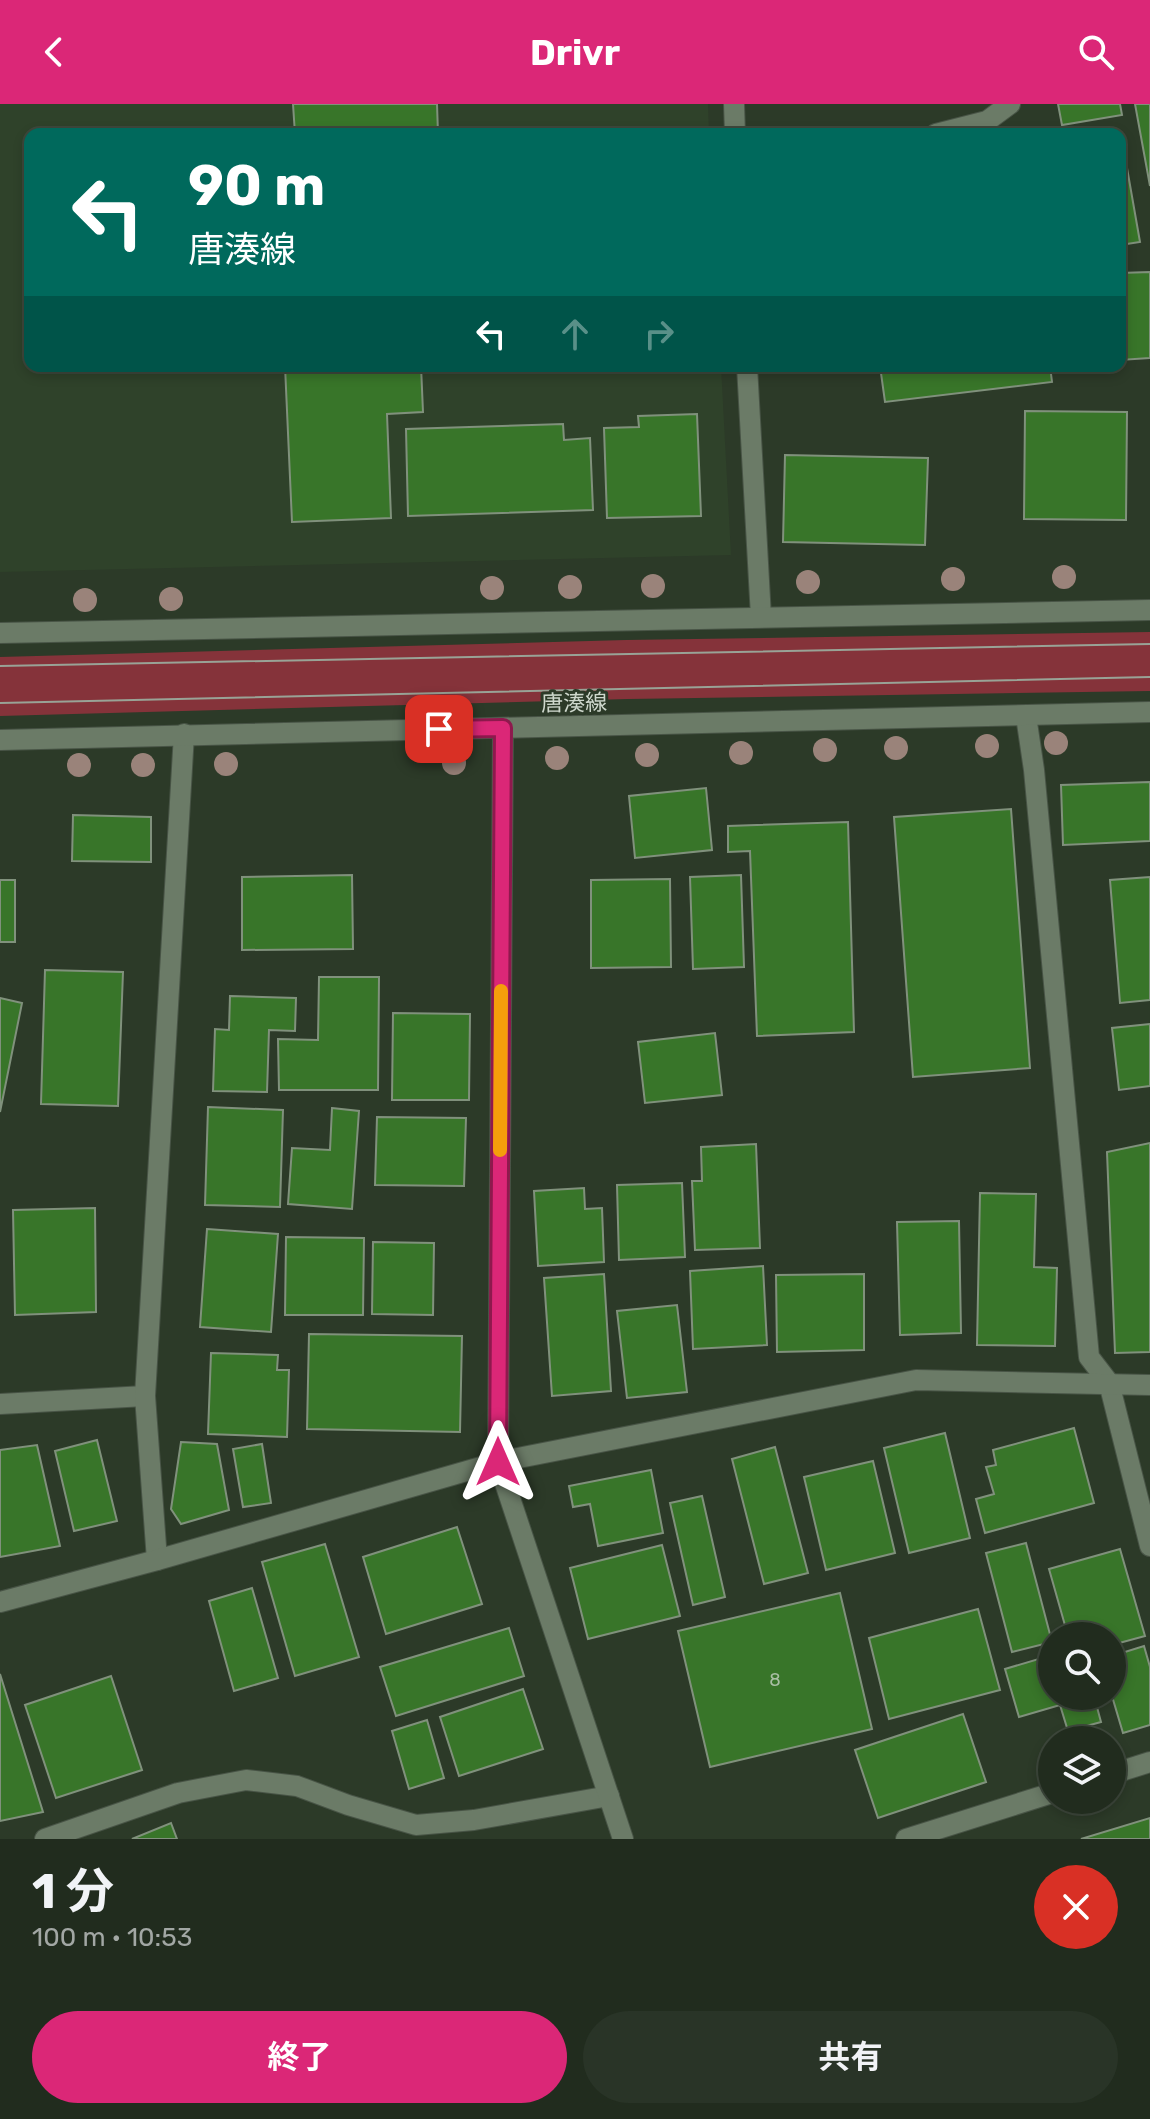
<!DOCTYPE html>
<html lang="ja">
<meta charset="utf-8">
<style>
body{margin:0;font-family:Rubik,"Noto Sans JP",sans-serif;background:#293427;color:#f1f3f6;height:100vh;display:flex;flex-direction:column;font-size:30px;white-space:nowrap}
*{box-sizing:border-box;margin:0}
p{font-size:26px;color:#a2a7a4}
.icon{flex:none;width:44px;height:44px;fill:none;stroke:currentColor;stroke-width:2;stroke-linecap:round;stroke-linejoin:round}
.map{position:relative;height:1735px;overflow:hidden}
.side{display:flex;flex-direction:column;background:#212c1e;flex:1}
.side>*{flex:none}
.banner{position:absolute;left:24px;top:24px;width:1102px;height:244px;border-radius:16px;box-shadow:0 4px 12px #0003,0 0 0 2px #3e483c;background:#00695c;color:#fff;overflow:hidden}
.controls{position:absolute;left:1038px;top:1518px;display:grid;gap:16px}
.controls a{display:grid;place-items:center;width:88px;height:88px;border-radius:50%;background:#212c1e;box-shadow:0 4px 12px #0003,0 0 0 2px #3e483c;font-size:40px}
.pin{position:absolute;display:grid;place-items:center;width:68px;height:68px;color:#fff;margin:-34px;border-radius:16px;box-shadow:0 4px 12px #0006}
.me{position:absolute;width:88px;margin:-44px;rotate:0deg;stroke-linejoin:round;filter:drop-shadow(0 0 6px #0008)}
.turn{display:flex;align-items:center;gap:28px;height:168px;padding:0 32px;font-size:36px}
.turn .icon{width:104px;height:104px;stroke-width:2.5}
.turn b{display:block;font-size:56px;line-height:68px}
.lanes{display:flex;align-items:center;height:76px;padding:0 32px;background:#0003;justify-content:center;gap:40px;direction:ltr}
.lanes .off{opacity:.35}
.round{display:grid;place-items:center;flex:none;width:84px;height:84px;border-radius:42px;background:#293427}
.overview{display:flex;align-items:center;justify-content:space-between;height:136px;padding:0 32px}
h1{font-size:48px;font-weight:700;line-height:60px}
.button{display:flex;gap:16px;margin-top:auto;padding:16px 32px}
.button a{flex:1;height:92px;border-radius:48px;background:#db2777;color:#fff;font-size:32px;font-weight:700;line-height:92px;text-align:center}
.button a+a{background:#293427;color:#f1f3f6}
header{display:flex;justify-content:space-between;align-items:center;height:104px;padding:0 32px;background:#db2777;color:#fff;font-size:36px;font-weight:700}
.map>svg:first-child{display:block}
.built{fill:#2f422a}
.green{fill:#85333a}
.building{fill:#387529;stroke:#80917c;stroke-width:2}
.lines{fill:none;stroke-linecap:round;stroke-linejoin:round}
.lane-casing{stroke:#485446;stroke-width:22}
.street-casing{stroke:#485446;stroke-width:22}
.secondary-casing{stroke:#485446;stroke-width:22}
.lane{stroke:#6b7b67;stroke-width:20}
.street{stroke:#6b7b67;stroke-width:20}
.secondary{stroke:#6b7b67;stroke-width:20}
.tram{stroke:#99a396;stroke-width:2}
.tree{fill:#9a837a}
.route-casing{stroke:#8e194d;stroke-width:20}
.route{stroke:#db2777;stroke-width:14}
.slow{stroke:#f59e0b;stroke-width:14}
.labels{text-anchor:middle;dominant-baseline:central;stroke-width:6;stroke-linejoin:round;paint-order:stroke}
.number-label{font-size:18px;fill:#a9bfa4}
.street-label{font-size:22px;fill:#cfd8cd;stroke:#2c3a28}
</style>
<header><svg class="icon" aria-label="back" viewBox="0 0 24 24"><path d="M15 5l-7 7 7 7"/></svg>Drivr<svg class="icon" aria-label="search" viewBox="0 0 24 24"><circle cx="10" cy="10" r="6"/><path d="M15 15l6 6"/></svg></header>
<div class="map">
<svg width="1150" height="1735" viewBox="0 0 1150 1735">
<rect width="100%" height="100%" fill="#2c3a28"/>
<polygon class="built" points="0,0 708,0 709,30 30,30 30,262 721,262 731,451 0,468"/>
<polygon class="green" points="1150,528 1150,587 628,595 0,612 0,553 626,536"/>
<g class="building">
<polygon points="293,0 437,0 438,30 295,30"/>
<polygon points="1058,0 1120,0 1122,11 1062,21"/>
<polygon points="1135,0 1150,0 1150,82"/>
<polygon points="1127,64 1140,138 1120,141 1120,66"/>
<polygon points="1150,168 1150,254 1120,256 1120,169"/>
<polygon points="285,262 421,262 423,308 387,310 391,414 292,418"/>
<polygon points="880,262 1050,262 1052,278 885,298"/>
<polygon points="1025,307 1127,308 1126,416 1024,415"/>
<polygon points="697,310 701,412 607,414 604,324 639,323 638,312"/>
<polygon points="563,320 564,336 590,334 593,406 408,412 406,325"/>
<polygon points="785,351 928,354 925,441 783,438"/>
<polygon points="1150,678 1150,737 1063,741 1061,681"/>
<polygon points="706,684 712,746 635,754 629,692"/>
<polygon points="1011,705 1030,964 913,973 894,713"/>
<polygon points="73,711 151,713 151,758 72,757"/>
<polygon points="848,718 854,928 757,932 750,747 728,748 728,722"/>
<polygon points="352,771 353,845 242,846 242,773"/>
<polygon points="741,771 744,863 693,865 690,773"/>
<polygon points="1150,773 1150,896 1120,899 1110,776"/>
<polygon points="670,775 671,863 591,864 591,776"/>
<rect x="0" y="776" width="15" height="62"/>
<polygon points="45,866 123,868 118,1002 41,1000"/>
<polygon points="319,873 379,873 378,986 279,986 278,935 318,936"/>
<polygon points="230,892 296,894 295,927 269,926 267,988 213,987 215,925 229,926"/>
<polygon points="0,894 22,899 0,1008"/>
<polygon points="393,909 470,910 469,996 392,996"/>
<polygon points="1150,920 1150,982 1119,986 1112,924"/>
<polygon points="715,929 722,991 645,999 638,938"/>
<polygon points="208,1003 283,1006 280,1103 205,1101"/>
<polygon points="332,1004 359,1007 352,1105 288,1100 292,1044 330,1046"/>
<polygon points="377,1013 466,1014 464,1082 375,1081"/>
<polygon points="1150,1039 1150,1248 1115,1249 1107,1048"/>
<polygon points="756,1040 760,1144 695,1146 692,1077 702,1077 701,1043"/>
<polygon points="682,1079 685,1153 619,1156 617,1081"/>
<polygon points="584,1084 585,1105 602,1104 604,1158 538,1162 534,1087"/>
<polygon points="980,1089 1036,1090 1034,1163 1057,1164 1055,1242 977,1241"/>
<polygon points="95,1104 96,1208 15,1211 13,1106"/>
<polygon points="959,1117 961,1229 900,1231 897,1118"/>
<polygon points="207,1125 278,1130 271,1228 200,1223"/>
<polygon points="286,1133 364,1134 363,1211 285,1211"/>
<polygon points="373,1138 434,1139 433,1211 372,1210"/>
<polygon points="763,1162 767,1241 693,1245 690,1167"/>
<polygon points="604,1170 611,1287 552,1292 544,1174"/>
<polygon points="864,1170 864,1246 777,1248 776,1171"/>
<polygon points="677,1201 687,1288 627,1294 617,1207"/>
<polygon points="309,1230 462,1232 460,1328 307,1325"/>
<polygon points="211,1249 278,1251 277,1266 289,1266 287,1333 208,1330"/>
<polygon points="1074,1324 1094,1399 985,1429 976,1395 994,1390 986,1363 996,1361 993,1346"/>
<polygon points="945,1329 970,1434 909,1449 884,1344"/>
<polygon points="97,1336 117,1417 74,1427 55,1347"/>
<polygon points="181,1338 217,1340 229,1406 181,1420 171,1405"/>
<polygon points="262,1340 271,1399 243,1403 233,1345"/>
<polygon points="37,1341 60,1442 0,1453 0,1346"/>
<polygon points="775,1343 808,1469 764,1480 732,1355"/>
<polygon points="873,1357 895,1449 826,1466 804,1373"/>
<polygon points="651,1366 663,1429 598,1442 590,1400 573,1403 569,1382"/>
<polygon points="702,1392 725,1493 693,1501 670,1399"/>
<polygon points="457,1423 482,1500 386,1530 363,1453"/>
<polygon points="1026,1439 1052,1538 1012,1548 986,1449"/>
<polygon points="325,1440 359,1553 295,1572 262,1458"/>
<polygon points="662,1441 680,1512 588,1535 570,1464"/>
<polygon points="1120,1445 1145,1532 1112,1541 1112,1532 1095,1532 1094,1528 1068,1532 1049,1465"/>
<polygon points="252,1484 278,1574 234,1587 209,1497"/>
<polygon points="840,1489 872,1625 710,1663 678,1527"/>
<polygon points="978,1505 1000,1586 889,1615 869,1534"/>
<polygon points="509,1524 524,1572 396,1612 380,1563"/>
<polygon points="1144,1542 1150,1563 1150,1621 1123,1629 1112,1592 1112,1552"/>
<polygon points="1052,1551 1052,1592 1094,1592 1101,1618 1068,1627 1060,1601 1019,1613 1005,1565"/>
<polygon points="0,1570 43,1708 0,1717"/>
<polygon points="111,1572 142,1666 56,1694 25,1601"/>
<polygon points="523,1585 543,1645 459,1672 440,1613"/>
<polygon points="963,1610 986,1678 878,1714 855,1646"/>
<polygon points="427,1616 444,1674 409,1685 392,1627"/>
<polygon points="1150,1714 1150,1735 1081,1735"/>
<polygon points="171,1719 177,1735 132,1735"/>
</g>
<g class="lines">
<defs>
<g id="lane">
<polyline points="0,1300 145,1292"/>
<polyline points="157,1456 145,1292 184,630"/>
<polyline points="45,1735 178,1689 246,1676 297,1682 348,1701 416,1721 474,1716 609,1692"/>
</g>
<g id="street">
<polyline points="734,0 735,30"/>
<polyline points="936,30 987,17 1010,0"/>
<polyline points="747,262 761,513"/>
<polyline points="1026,612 1034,666 1089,1253 1109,1279 1150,1442"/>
<polyline points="503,624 498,1358 623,1735"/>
<polyline points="0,1498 157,1456 498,1358 916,1276 1150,1281"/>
<polyline points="1112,1670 1150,1658"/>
<polyline points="906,1735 1052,1689"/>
</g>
<g id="secondary">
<polyline points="0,529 1150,506"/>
<polyline points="0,636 1150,608"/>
</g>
</defs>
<use href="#lane" class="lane-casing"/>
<use href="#street" class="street-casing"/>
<use href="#secondary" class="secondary-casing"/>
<use href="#lane" class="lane"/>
<use href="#street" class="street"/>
<use href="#secondary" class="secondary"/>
<g class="tram">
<polyline points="0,562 1150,540"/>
<polyline points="0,599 1150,573"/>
</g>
</g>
<g class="tree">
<circle cx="1064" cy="473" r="12"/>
<circle cx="953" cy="475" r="12"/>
<circle cx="808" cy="478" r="12"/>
<circle cx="653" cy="482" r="12"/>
<circle cx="570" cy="483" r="12"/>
<circle cx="492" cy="484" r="12"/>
<circle cx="171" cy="495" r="12"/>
<circle cx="85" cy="496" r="12"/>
<circle cx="1056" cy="639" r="12"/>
<circle cx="987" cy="642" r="12"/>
<circle cx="896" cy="644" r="12"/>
<circle cx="825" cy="646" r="12"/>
<circle cx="741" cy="649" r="12"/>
<circle cx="647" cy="651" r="12"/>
<circle cx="557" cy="654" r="12"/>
<circle cx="454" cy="659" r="12"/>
<circle cx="226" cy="660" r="12"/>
<circle cx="79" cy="661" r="12"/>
<circle cx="143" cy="661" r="12"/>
</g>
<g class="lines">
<defs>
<polyline id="route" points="439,625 503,624 498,1358"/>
</defs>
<use href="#route" class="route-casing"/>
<use href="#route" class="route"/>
<polyline class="slow" points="500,1046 501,887"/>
</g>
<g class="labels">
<g class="number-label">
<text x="775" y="1576">8</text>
</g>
<g class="street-label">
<text transform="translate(574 599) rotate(-1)">唐湊線</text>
</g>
</g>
</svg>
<div class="controls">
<a><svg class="icon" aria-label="search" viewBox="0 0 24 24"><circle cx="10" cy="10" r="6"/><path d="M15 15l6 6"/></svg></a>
<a><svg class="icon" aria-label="layers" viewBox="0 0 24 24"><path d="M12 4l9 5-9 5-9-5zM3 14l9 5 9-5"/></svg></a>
</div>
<div class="pin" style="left:439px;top:625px;background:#d93025"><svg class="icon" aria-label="arrive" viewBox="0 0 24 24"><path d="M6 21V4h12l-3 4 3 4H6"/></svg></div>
<svg class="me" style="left:498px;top:1358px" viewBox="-20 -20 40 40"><path d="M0-17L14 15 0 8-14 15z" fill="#db2777" stroke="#fff" stroke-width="4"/></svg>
<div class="banner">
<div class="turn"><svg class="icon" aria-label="left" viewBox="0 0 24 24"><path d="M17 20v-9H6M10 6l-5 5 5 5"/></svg><div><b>90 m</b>唐湊線</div></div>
<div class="lanes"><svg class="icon" aria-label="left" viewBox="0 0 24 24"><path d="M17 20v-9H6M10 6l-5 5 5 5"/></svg><svg class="icon off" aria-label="ahead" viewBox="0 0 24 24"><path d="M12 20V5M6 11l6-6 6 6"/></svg><svg class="icon off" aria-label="right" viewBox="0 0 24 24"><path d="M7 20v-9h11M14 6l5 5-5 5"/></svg></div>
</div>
</div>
<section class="side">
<div class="overview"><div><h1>1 分</h1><p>100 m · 10:53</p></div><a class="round" style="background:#d93025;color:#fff"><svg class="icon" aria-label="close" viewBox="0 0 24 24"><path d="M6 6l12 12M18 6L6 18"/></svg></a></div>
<div class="button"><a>終了</a><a>共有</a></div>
</section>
